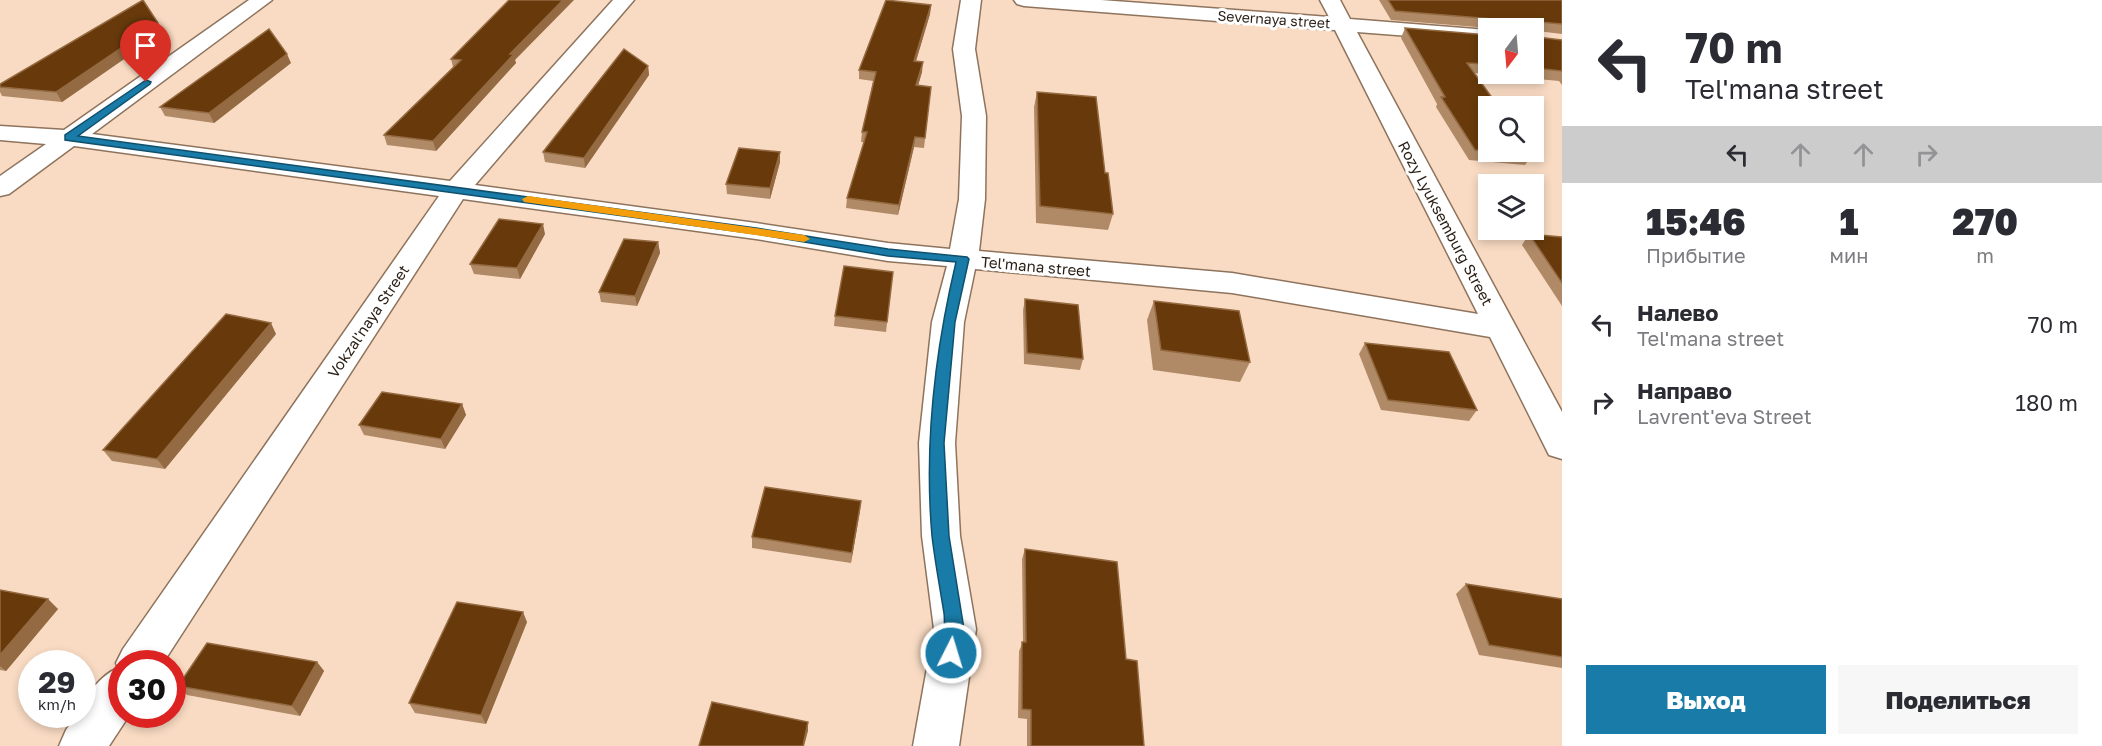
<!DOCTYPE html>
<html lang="ru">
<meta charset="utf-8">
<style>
body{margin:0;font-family:"Golos Text",sans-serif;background:#f7f7f7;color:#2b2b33;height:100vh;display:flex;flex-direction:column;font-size:22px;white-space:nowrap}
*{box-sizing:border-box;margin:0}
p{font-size:20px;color:#7c7c81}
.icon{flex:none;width:33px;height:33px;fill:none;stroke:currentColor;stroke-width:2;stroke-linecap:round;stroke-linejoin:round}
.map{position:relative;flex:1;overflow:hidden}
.details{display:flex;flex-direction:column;background:#fff;width:540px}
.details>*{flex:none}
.banner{background:#fff;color:#2b2b33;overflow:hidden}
.needle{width:39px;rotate:196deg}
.fabs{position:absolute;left:1478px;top:18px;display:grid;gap:12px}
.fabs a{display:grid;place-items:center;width:66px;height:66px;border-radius:0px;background:#fff;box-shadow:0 3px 9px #0003;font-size:30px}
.speed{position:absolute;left:18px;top:650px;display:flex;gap:12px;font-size:30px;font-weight:700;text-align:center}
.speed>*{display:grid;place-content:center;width:78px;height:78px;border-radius:50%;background:#fff;box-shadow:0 3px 9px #0003;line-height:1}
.speed small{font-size:15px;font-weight:400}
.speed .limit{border:9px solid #d22;background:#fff;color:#111}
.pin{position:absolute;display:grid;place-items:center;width:51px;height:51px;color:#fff;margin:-62px -26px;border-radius:50% 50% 50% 0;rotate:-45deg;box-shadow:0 0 6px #0007}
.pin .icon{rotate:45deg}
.me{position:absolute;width:66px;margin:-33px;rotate:5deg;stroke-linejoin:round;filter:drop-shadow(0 0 4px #0008)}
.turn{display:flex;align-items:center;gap:21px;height:126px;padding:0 24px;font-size:27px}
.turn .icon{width:78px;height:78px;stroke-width:2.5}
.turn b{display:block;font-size:42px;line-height:51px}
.lanes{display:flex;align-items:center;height:57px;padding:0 24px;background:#0003;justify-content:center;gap:30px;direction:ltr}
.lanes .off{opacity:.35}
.eta{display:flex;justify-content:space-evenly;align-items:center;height:102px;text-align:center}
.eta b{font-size:36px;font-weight:800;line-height:42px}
.action{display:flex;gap:12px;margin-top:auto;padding:12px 24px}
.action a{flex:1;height:69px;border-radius:0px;background:#197ba7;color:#fff;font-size:24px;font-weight:800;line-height:69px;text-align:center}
.action a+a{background:#f7f7f7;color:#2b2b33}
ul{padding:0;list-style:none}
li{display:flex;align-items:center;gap:18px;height:78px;padding:0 24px}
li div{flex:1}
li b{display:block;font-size:22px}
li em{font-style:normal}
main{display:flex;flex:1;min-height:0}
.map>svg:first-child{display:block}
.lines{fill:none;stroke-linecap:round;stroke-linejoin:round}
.minor-casing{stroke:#8e735d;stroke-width:3}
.minor{fill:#fff;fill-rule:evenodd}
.wall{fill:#b08a67}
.shaded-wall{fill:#946a42}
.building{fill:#683a0b;stroke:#946a42;stroke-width:1.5}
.route{fill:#197ba7;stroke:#10506d;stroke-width:1.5}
.slow{fill:#f59e0b}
.labels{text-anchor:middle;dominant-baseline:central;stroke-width:6;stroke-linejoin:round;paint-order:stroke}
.far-street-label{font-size:14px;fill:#291e15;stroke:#fff}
.street-label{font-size:15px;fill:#291e15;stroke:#fff}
</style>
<main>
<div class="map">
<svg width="1562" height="746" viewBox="0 0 1562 746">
<rect width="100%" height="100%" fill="#f9dbc3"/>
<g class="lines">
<defs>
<path id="minor" d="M249 0H272L92 134 450 181 613 0H634L475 185 756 223 888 243 950 249 959 199 962 116 953 49 961 0H981L975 49 986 116 985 199 979 251 1232 273 1478 314 1335 30 1024 6 1017 4 1014 0H1101L1329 17 1320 0H1340L1350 19 1488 30V42L1357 32 1562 412V459L1549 455 1490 337 1232 293 975 269 964 322 955 443 960 536 976 629 959 746H913L934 629 922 536 919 443 932 322 947 266 888 261 756 239 463 199 163 663H122V714H130L109 746H59L66 730 77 714H82C82 696 103 674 118 668L116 663 123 649 439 196 74 146 9 194 0 196V176L46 144 0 140V126L64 130Z"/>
</defs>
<use href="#minor" class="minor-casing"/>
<use href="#minor" class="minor"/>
</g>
<g class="wall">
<polygon points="1379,0 1562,0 1562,34 1537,31 1537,37 1562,40 1562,85 1559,81 1474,73 1532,155 1525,165 1469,160 1436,107 1437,104 1401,38 1405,28 1488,35 1488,74 1533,74 1533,28 1489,28 1391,20"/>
<polygon points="931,5 930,14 916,61 922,72 918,86 931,87 924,148 914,147 898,215 846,208 847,198 864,142 861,142 862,132 873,81 859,79 859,70"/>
<polygon points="163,32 62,102 2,96 0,92 0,84"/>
<polygon points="451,59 515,60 516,63 436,151 387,145 384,135 453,67"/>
<polygon points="291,63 214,123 165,116 160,107"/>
<polygon points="648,66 649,75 585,168 545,162 543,152"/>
<polygon points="1037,92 1105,173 1113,214 1108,230 1036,223 1034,107"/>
<polygon points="780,162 770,199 727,194 726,184"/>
<polygon points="545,234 520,279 474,274 470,264"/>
<polygon points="1529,234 1562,237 1562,306 1522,245"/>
<polygon points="658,242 660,253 637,306 601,302 599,292"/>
<polygon points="893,272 886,332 834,326 835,316"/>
<polygon points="1025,299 1083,359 1080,370 1024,364 1023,310"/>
<polygon points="1154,301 1250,362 1240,382 1153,370 1147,320"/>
<polygon points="276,334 165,469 112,461 103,450"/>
<polygon points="1365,343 1477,410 1469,421 1381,410 1359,354"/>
<polygon points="462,404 466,415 445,449 364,435 359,425"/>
<polygon points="861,501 851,563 752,548 752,537"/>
<polygon points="1025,549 1126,659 1144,746 1027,746 1027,719 1018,718 1019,651 1023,642 1022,559"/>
<polygon points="1466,584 1562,599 1562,668 1479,655 1456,594"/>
<polygon points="0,590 58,609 6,671 0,670"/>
<polygon points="527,622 486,724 415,713 409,703"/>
<polygon points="317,662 324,671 300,716 187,695 178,686"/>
</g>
<g class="shaded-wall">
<polygon points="563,0 574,0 515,60 516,63 436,151 433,141 510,54"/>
<polygon points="931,5 930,14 913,71 914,61"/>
<polygon points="158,23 163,32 62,102 56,92"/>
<polygon points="287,54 291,63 214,123 209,113"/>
<polygon points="923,62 922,72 915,95 916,85"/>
<polygon points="648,66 649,75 585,168 584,158"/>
<polygon points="915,137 914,147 898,215 899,205"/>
<polygon points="780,152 780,162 770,199 770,188"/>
<polygon points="543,224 545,234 520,279 517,268"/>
<polygon points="658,242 660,253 637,306 635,296"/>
<polygon points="271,323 276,334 165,469 157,459"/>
<polygon points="462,404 466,415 445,449 441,439"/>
<polygon points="861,501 860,511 851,563 852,553"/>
<polygon points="48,599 58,609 6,671 0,666 0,655"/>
<polygon points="523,612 527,622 486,724 481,715"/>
<polygon points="317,662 324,671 300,716 292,706"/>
<polygon points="808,722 808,731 804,746 803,746"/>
</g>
<g class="building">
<polygon points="143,0 158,23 56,92 0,87 0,84"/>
<polygon points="509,0 563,0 510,54 514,54 433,141 384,135 461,60 451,59"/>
<polygon points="886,0 931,5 914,61 923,62 916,85 931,87 925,138 915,137 899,205 847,198 867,132 862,132 876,72 859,70"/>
<polygon points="1388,0 1562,0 1562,24 1539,22 1536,24 1537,37 1562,40 1562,71 1533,68 1533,28 1495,28 1495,21 1493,19 1395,11"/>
<polygon points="1405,28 1488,35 1488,64 1467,63 1498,106 1488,106 1488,151 1475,150 1441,97 1445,97"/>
<polygon points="269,29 287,54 209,113 160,107"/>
<polygon points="624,49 648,66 584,158 543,152"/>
<polygon points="1037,92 1096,97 1105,173 1108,173 1113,214 1040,206"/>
<polygon points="739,148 780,152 770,188 726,184"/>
<polygon points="1492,152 1529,152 1532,155"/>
<polygon points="499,219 543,224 517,268 470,264"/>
<polygon points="1529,234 1562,237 1562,283"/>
<polygon points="624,239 658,242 635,296 599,292"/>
<polygon points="844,266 893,272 887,322 835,316"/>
<polygon points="1025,299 1078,305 1083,359 1027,353"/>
<polygon points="1154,301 1239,311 1250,362 1161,350"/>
<polygon points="226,314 271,323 157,459 103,450"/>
<polygon points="1365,343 1449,352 1477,410 1388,400"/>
<polygon points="382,392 462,404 441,439 359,425"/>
<polygon points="765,487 861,501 852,553 752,537"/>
<polygon points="1025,549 1117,562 1126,659 1137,661 1144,746 1031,746 1031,710 1022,709 1022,642 1026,642"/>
<polygon points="1466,584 1562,599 1562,657 1489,645"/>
<polygon points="0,590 48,599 0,655"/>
<polygon points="457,602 523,612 481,715 409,703"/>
<polygon points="207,643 317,662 292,706 178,686"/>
<polygon points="712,702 808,722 803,746 699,746"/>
</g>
<path class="route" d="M146 80 151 82 150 84 78 136 756 228 888 249 967 257 969 259 955 322 944 443 949 536 964 629 957 658 951 661 945 658C941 650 946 627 944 613 940 588 935 562 932 536 924 445 935 351 956 262L888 256 756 234 65 140V135Z"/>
<polygon class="slow" points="528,196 804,235 810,239 804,242 524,202 522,199"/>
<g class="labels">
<g class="far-street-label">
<text transform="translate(1274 19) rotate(4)">Severnaya street</text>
</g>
<g class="street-label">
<text transform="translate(1446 223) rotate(62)">Rozy Lyuksemburg Street</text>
<text transform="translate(1036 266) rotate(5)">Tel'mana street</text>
<text transform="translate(368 321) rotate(-56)">Vokzal'naya Street</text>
</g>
</g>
</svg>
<div class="fabs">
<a><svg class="needle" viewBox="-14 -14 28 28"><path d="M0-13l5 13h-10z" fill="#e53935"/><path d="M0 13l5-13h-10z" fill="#7c7c81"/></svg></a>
<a><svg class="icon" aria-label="search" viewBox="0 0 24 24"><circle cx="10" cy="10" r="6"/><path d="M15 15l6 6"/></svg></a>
<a><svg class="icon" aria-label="layers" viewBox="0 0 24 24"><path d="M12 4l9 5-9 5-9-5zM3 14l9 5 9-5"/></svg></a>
</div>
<div class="speed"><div>29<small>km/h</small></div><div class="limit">30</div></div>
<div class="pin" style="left:146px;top:82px;background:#d93025"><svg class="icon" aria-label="arrive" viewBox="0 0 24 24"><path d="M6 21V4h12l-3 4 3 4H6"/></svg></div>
<svg class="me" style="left:951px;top:653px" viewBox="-20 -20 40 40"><circle r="17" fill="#197ba7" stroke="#fff" stroke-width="3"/><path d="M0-11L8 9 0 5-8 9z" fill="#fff"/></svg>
</div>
<section class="details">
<div class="banner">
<div class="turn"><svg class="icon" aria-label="left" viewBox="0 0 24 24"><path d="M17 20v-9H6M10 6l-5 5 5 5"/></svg><div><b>70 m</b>Tel'mana street</div></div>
<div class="lanes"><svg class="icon" aria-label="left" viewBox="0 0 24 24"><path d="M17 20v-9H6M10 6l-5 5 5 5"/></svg><svg class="icon off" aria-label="ahead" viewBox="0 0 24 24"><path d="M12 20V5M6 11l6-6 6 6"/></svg><svg class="icon off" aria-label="ahead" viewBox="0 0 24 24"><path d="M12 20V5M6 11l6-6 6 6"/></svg><svg class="icon off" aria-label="right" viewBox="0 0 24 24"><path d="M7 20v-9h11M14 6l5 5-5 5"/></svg></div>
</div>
<div class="eta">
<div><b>15:46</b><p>Прибытие</p></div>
<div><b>1</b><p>мин</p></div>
<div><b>270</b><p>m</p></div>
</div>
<ul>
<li><svg class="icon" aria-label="left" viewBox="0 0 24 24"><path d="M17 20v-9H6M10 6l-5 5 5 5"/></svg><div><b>Налево</b><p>Tel'mana street</p></div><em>70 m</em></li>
<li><svg class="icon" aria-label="right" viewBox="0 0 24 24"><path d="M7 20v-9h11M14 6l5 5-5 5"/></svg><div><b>Направо</b><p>Lavrent'eva Street</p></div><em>180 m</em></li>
</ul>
<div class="action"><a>Выход</a><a>Поделиться</a></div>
</section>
</main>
